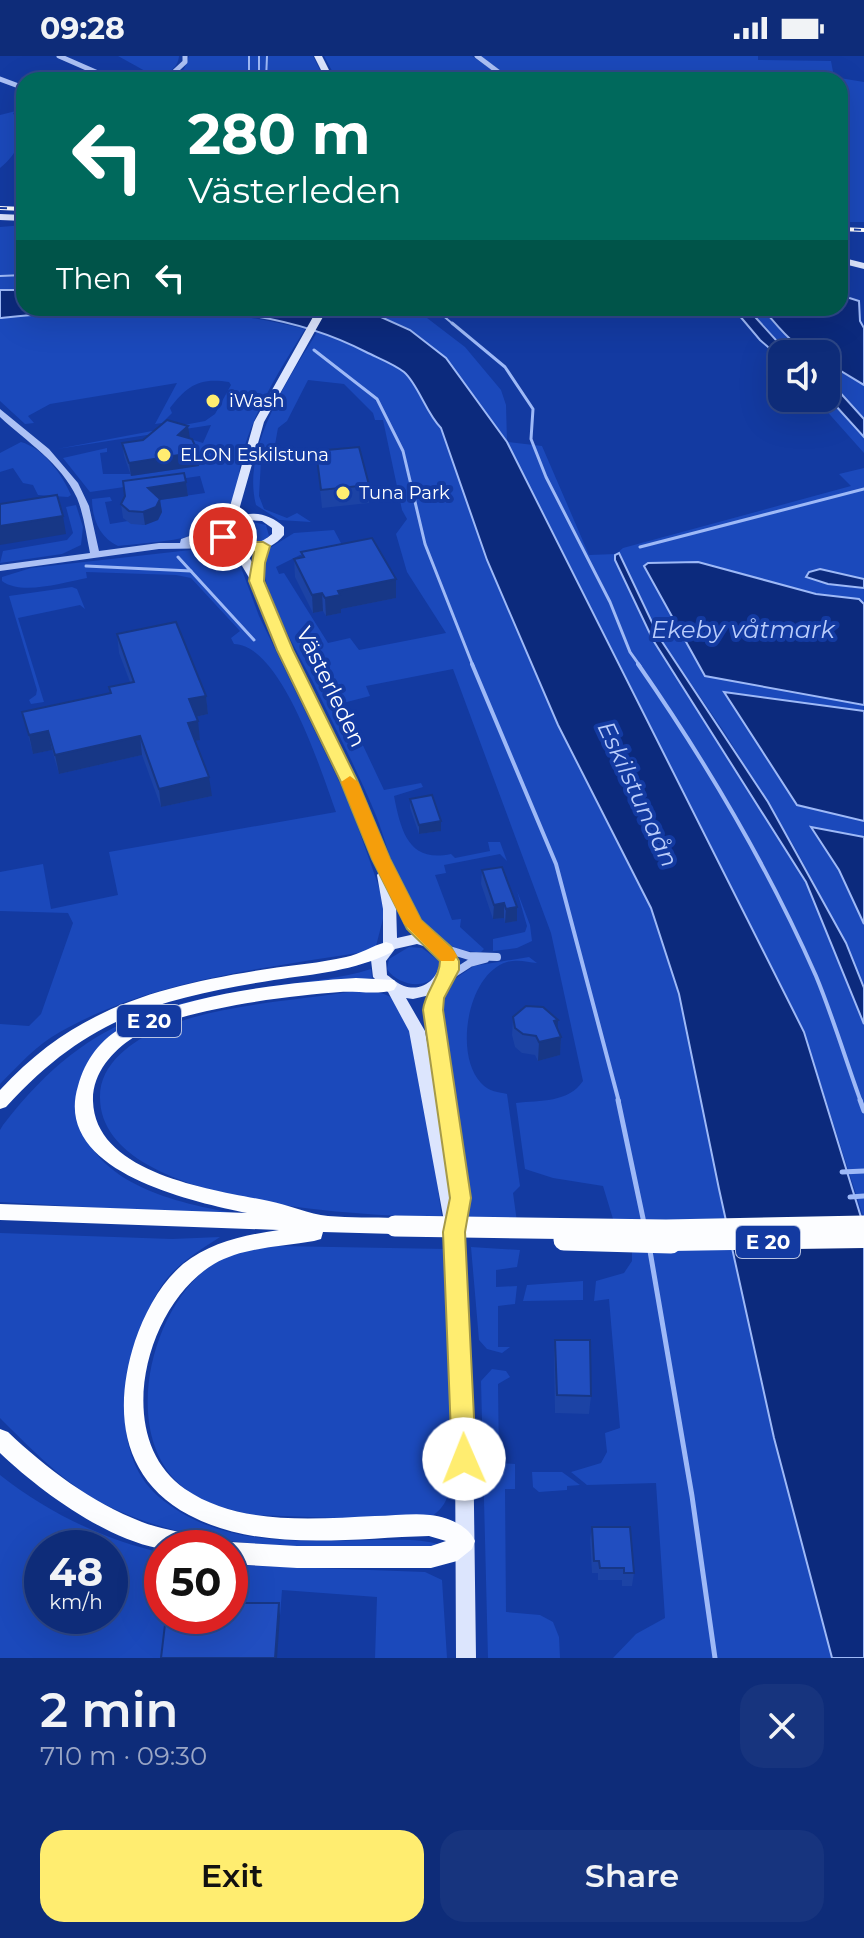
<!DOCTYPE html>
<meta charset="utf-8">
<style>
body{margin:0;font-family:Montserrat,sans-serif;background:#17347e;color:#f1f3f6;height:100vh;display:flex;flex-direction:column;font-size:30px;white-space:nowrap}
*{box-sizing:border-box;margin:0}
p{font-size:26px;color:#9ba7c6}
.icon{flex:none;width:44px;height:44px;fill:none;stroke:currentColor;stroke-width:2;stroke-linecap:round;stroke-linejoin:round}
.map{position:relative;height:1602px;overflow:hidden}
.details{display:flex;flex-direction:column;background:#0e2c79;flex:1}
.details>*{flex:none}
.top-card{position:absolute;left:16px;top:16px;width:832px;height:244px;border-radius:24px;box-shadow:0 8px 32px #0002,0 0 0 2px #2e488a;background:#00695c;color:#fff;overflow:hidden}
.controls{position:absolute;left:768px;top:284px;display:grid;gap:16px}
.controls a{display:grid;place-items:center;width:72px;height:72px;border-radius:16px;background:#0e2c79;box-shadow:0 8px 32px #0002,0 0 0 2px #2e488a;font-size:40px}
.speed{position:absolute;left:24px;top:1474px;display:flex;gap:16px;font-size:40px;font-weight:700;text-align:center}
.speed>*{display:grid;place-content:center;width:104px;height:104px;border-radius:50%;background:#0e2c79;box-shadow:0 8px 32px #0002,0 0 0 2px #2e488a;line-height:1}
.speed small{font-size:20px;font-weight:400}
.speed .limit{border:12px solid #d22;background:#fff;color:#111}
.pin{position:absolute;display:grid;place-items:center;width:68px;height:68px;color:#fff;margin:-34px;border:4px solid #fff;border-radius:50%;box-shadow:0 2px 8px #0007}
.me{position:absolute;width:88px;margin:-44px;rotate:359deg;stroke-linejoin:round;filter:drop-shadow(0 0 6px #0008)}
.turn{display:flex;align-items:center;gap:28px;height:168px;padding:0 40px;font-size:36px}
.turn .icon{width:104px;height:104px;stroke-width:2.5}
.turn b{display:block;font-size:56px;line-height:68px}
.then{display:flex;align-items:center;height:76px;padding:0 40px;background:#0003;gap:16px;font-size:30px}
.round{display:grid;place-items:center;flex:none;width:84px;height:84px;border-radius:24px;background:#17347e}
.overview{display:flex;align-items:center;justify-content:space-between;height:136px;padding:0 40px}
h1{font-size:48px;font-weight:600;line-height:60px}
.action{display:flex;gap:16px;margin-top:auto;padding:16px 40px}
.action a{flex:1;height:92px;border-radius:24px;background:#ffed70;color:#111;font-size:32px;font-weight:600;line-height:92px;text-align:center}
.action a+a{background:#17347e;color:#f1f3f6}
.status{display:flex;justify-content:space-between;align-items:center;height:56px;padding:0 40px;background:#0e2c79;direction:ltr}
.status svg{height:22px;fill:currentColor}
.map>svg:first-child{display:block}
.green{fill:#1b49bb;fill-rule:evenodd}
.water{fill:#0c2a7d;stroke:#9eb9f7;stroke-width:2}
.lines{fill:none;stroke-linecap:round;stroke-linejoin:round}
.stream-far3{stroke:#9eb9f7;stroke-width:2}
.stream-far2{stroke:#9eb9f7;stroke-width:3}
.stream-far1{stroke:#9eb9f7;stroke-width:4}
.stream{stroke:#9eb9f7;stroke-width:5}
.minor-far1{stroke:#acc1f5;stroke-width:5}
.minor{stroke:#acc1f5;stroke-width:8}
.tertiary{fill:#acc1f5;fill-rule:evenodd}
.secondary{fill:#dce5fd;fill-rule:evenodd}
.trunk{fill:#fcfdff;fill-rule:evenodd}
.rail-casing{stroke:#fff;stroke-width:4}
.rail{stroke:#133aa1;stroke-width:2;stroke-dasharray:7;stroke-linecap:butt}
.trunk-bridge{stroke:#fcfdff;stroke-width:21}
.wall{fill:#1c43a5}
.shaded-wall{fill:#173786}
.building{fill:#214ec0;stroke:#173786;stroke-width:2}
.route{fill:#ffed70;stroke:#a69a49;stroke-width:2}
.slow{fill:#f59e0b}
.poi-dot{fill:#ffed70;stroke:#133aa1;stroke-width:3}
.labels{text-anchor:middle;dominant-baseline:central;stroke-width:8;stroke-linejoin:round;paint-order:stroke}
.far-poi-label{font-size:18px;fill:#fff;stroke:#133aa1;text-anchor:start}
.shield{fill:#133aa1;stroke:#b8c4e3;stroke-width:2}
.shield-label{font-size:20px;font-weight:bold;fill:#fff}
.street-label{font-size:22px;fill:#fff;stroke:#133aa1}
.water-label{font-size:24px;font-style:italic;fill:#b9ccfb;stroke:#133aa1}
</style>
<div class="status"><b>09:28</b><svg viewBox="0 0 49 12"><path d="M0 12V9h3v3zM5 12V6h3v6zM10 12V3h3v9zM15 12V0h3v12zM26 1h20v11H26zM47 4h2v5h-2z"/></svg></div>
<div class="map">
<svg width="864" height="1602" viewBox="0 0 864 1602">
<rect width="100%" height="100%" fill="#133aa1"/>
<g class="green">
<path d="M118 0H179C178 13 167 18 156 21Z"/>
<polygon points="189,0 313,0 325,24 163,24 184,13"/>
<polygon points="324,0 472,0 506,24 437,24 434,19 423,19 337,24"/>
<polygon points="481,0 758,0 758,4 831,5 834,21 864,26 864,166 840,166 840,24 513,24"/>
<path d="M24 53 13 57C25 79 20 96 0 112V59Z"/>
<polygon points="24,169 24,234 0,234 0,171"/>
<path d="M107 252C180 254 234 255 305 273 280 314 255 352 242 399 237 418 240 450 225 463 199 486 150 486 118 490 100 482 92 463 92 443L110 441 112 445 105 446 110 468 128 465 145 469 150 445 205 437 200 420 90 436 63 402 107 392V396L100 397 103 418H131L193 396 190 383 203 387 211 369 57 393 205 365 215 358 231 329 229 326C199 321 187 330 170 352L172 357 162 367 155 368 177 327 50 348 28 360 34 367 25 368 0 345V262Z"/>
<polygon points="361,252 414,252 465,291 501,334 506,349 507,386 542,390 589,499 616,498 623,492 851,430 839,418 864,412 864,523 857,522 851,532 864,532 864,548 859,543 816,538 698,506 786,636 864,649 864,655 725,637 853,761 864,765 864,781 811,771 839,814 864,868 864,932 846,887 794,790 725,677 659,581 623,509 621,499 616,498 615,503 653,584 806,826 864,968 864,1163 804,976 507,386 446,302"/>
<polygon points="747,252 762,252 793,287 812,298 793,298 784,293"/>
<path d="M317 276C336 281 396 305 407 319 420 336 426 356 441 372L487 504 558 669 651 852 679 938 726 1165 613 1163 603 1130 553 1122 525 1113 516 1047C541 1044 568 1047 583 1025L551 877 453 613 366 630 370 640 343 647 384 734 421 727 423 731 394 740C401 776 409 807 451 798L455 802 490 795 488 786H500L507 805 500 798 444 809 446 817 435 819 452 864 461 863 460 871 484 893 481 896C457 896 439 886 423 868 398 840 390 796 377 762 358 715 334 670 312 624 299 598 253 522 265 495L294 477 334 474 342 489 339 491 300 499 276 511 279 518 284 517 328 587 350 582 359 594 446 577 407 516 396 478 407 463 402 454 383 364H375L373 357 344 328 308 324 287 365 278 372 272 405H261L259 440 264 453 287 462 297 457 311 466 279 464 256 449C241 392 289 323 317 276Z"/>
<polygon points="826,306 864,329 864,363 826,321"/>
<polygon points="826,339 864,381 864,397 815,342 826,342"/>
<path d="M21 386C43 392 62 418 71 439L68 441 38 439 33 429 23 427 13 412 0 416V397Z"/>
<polygon points="76,449 83,471 81,489 62,498 0,507 3,495 67,484 73,477 66,451"/>
<path d="M249 465 266 469 269 480C259 490 245 490 233 483V472Z"/>
<path d="M208 492 226 494 239 506 259 560 349 746 386 851 375 894C269 912 155 922 60 976 36 989 19 1009 0 1028V968L29 970 41 958 73 867 68 857 0 855V816L43 808 51 853 118 839 109 796 336 756C322 718 282 589 234 588L231 582 240 575 191 522 176 519 86 516 87 522C64 526 22 540 2 525V521L31 512Z"/>
<polygon points="72,531 77,533 85,553 80,549 18,562 44,646 31,648 29,644 36,639 37,634 9,540"/>
<polygon points="517,835 530,869 532,885 517,892 493,895 493,883 525,876 527,870"/>
<path d="M409 891 422 892 439 905C439 936 400 933 387 913L389 903Z"/>
<path d="M529 901 537 907C527 906 519 903 507 906 467 918 454 999 481 1027 489 1036 499 1036 507 1038L520 1130 513 1137 517 1166H469L454 1039 440 962 442 945 456 922 474 910Z"/>
<path d="M371 913 372 922 218 943 107 987 78 1062C98 1136 190 1149 255 1161L0 1146V1074L3 1069C83 966 149 949 273 930 305 925 340 923 371 913Z"/>
<path d="M356 935C368 935 382 935 392 942 423 967 435 1118 442 1161 365 1160 101 1150 100 1042 99 1008 132 985 160 973 218 948 294 945 356 935Z"/>
<path d="M0 1177 172 1183 220 1181C173 1211 158 1223 141 1276 136 1292 130 1307 128 1323 121 1367 125 1416 164 1445 225 1492 302 1485 375 1484 397 1484 420 1482 441 1489 421 1497 373 1491 350 1491 265 1491 182 1487 104 1448 65 1428 30 1392 0 1362Z"/>
<path d="M277 1190 446 1193 451 1414C450 1439 447 1455 422 1465L253 1459C226 1453 196 1445 176 1425 121 1369 153 1248 213 1208 231 1196 256 1193 277 1190Z"/>
<polygon points="471,1191 520,1194 517,1211 496,1214 496,1231 517,1230 515,1248 498,1250 498,1291 510,1291 502,1297 487,1293 479,1284"/>
<polygon points="733,1191 774,1382 832,1602 613,1602 636,1578 665,1562 656,1427 587,1429 571,1416 601,1407 607,1396 605,1377 620,1372 609,1243 594,1245 596,1225 624,1217 632,1205 632,1194"/>
<polygon points="583,1225 583,1244 523,1245 527,1229"/>
<polygon points="492,1313 506,1315 510,1321 498,1328 499,1407 515,1408 515,1433 505,1433 506,1556 540,1559 553,1566 559,1581 560,1602 488,1602 481,1325"/>
<polygon points="532,1416 562,1416 580,1429 567,1430 567,1434 539,1436 533,1431"/>
<path d="M0 1419C48 1457 103 1483 162 1497V1560H170L165 1602H0ZM42 1492H110V1560H42Z"/>
<polygon points="230,1509 425,1516 442,1524 447,1602 375,1602 377,1541 282,1534 280,1560 230,1559"/>
</g>
<g class="water">
<path d="M0 234H24V252H361L410 274 446 302 507 386 804 976 864 1171V1602H832L831 1598 774 1382 719 1133 679 938 651 852 558 669 487 504 441 372C426 357 418 328 404 316 394 308 378 302 366 296 255 238 120 251 0 262Z"/>
<path d="M840 239 859 245 860 265 864 272V329L826 306V298C796 298 781 273 762 252H840Z"/>
<polygon points="733,252 747,252 784,293 793,298 782,298 782,303 760,284"/>
<polygon points="826,321 864,363 864,381 826,339"/>
<polygon points="619,497 659,581 768,746 846,887 864,932 864,968 806,826 653,584 615,504 615,499"/>
<polygon points="698,506 816,538 859,543 864,548 864,649 705,620 644,510 648,507"/>
<polygon points="820,513 864,523 864,532 828,528 806,521 809,516"/>
<polygon points="724,636 864,655 864,765 797,749"/>
<polygon points="811,771 864,781 864,868 839,814"/>
</g>
<g class="lines">
<g class="stream-far3">
<polyline points="249,0 249,24"/>
<polyline points="259,0 259,24"/>
<polyline points="266,24 267,0"/>
<polyline points="0,220 24,219"/>
<polyline points="434,252 454,269"/>
</g>
<g class="stream-far2">
<polyline points="452,267 505,311 533,353 531,383 546,421 610,546 630,596 640,610"/>
<polyline points="314,294 377,343 403,395 425,488 473,610"/>
<polyline points="640,491 864,433"/>
<polyline points="178,501 254,584"/>
<polyline points="86,510 191,515"/>
</g>
<g class="stream-far1">
<polyline points="472,608 556,808 619,1046"/>
<path d="M638 608C706 706 768 811 816 920 833 961 846 1005 861 1046"/>
</g>
<g class="stream">
<polyline points="618,1044 644,1167"/>
<polyline points="860,1044 864,1055"/>
<polyline points="842,1116 864,1115"/>
<polyline points="850,1141 864,1140"/>
<polyline points="650,1195 692,1440 715,1602"/>
</g>
<g class="minor-far1">
<polyline points="59,0 114,24"/>
<polyline points="477,0 509,24"/>
<polyline points="0,23 24,32"/>
<polyline points="156,24 171,19 185,6 185,0"/>
</g>
<g class="minor">
<polyline points="443,892 469,900 497,901"/>
<polyline points="445,923 470,907 485,903"/>
</g>
<path class="tertiary" d="M0 353 49 393 78 427 89 450 99 495 159 487H180L181 483 226 467 231 470 229 472 189 487 233 486 238 489 233 492 159 493 0 515V509L90 497C86 478 84 459 77 442 61 407 27 386 0 361Z"/>
<g class="secondary">
<polygon points="314,0 322,0 334,24 326,24"/>
<polygon points="0,158 24,159 24,165 0,164"/>
<polygon points="840,201 864,207 864,213 840,207"/>
<path d="M318 252H328L264 366 237 461C254 454 271 459 284 471V479C274 491 261 496 246 496L263 525 291 594 356 724 388 803 420 865 436 884 443 886 455 900V913L448 926 441 954 469 1142 462 1173 473 1376 476 1602H456L455 1376 446 1176 409 975 388 936 373 921 371 904 383 888V853L377 819 380 815 342 724 279 594 251 525 232 493 217 481 218 473 225 468 254 366ZM247 464 262 465 272 472V478C258 490 243 492 229 480L230 475ZM396 847 415 878 397 882ZM417 888 433 893 440 902C441 920 424 937 404 930 398 928 393 923 387 919L386 905 395 893ZM430 939 425 954 441 1062 425 975 406 942 413 943Z"/>
</g>
<g class="trunk">
<path d="M386 886 392 888 394 892 392 896C354 915 315 918 274 924 158 943 88 961 6 1051L0 1053V1034C76 951 160 930 267 913 293 909 320 907 346 901 360 898 372 890 386 886Z"/>
<path d="M356 922 394 924 397 929 394 934C378 939 357 935 340 936 286 940 178 953 134 981 112 995 92 1018 93 1045 95 1119 215 1134 269 1145 289 1149 309 1158 328 1160 350 1162 373 1161 395 1162L402 1164 405 1170 402 1176 395 1178 323 1176 321 1183 314 1185C281 1191 243 1191 214 1208 145 1249 111 1382 185 1433 239 1470 314 1463 375 1460 393 1460 412 1457 430 1459 447 1461 468 1469 475 1485L472 1493 457 1505 431 1512H297L230 1508V1492H221L230 1486 297 1490H431L446 1485 429 1480C352 1482 260 1497 189 1459 120 1422 113 1353 135 1285 145 1256 160 1228 183 1208 211 1186 245 1179 279 1174L0 1164V1148L247 1157C190 1145 52 1115 78 1030 85 1004 101 982 125 970 184 938 290 926 356 922Z"/>
<polygon points="864,1176 864,1192 671,1195 664,1193 661,1187 664,1181 671,1179"/>
<path d="M0 1373 8 1376C47 1413 91 1446 142 1466 163 1474 187 1476 208 1484L211 1492C194 1492 171 1495 157 1492 103 1481 40 1435 0 1397Z"/>
</g>
<defs>
<g id="rail">
<polyline points="0,152 24,153"/>
<polyline points="840,173 864,174"/>
</g>
</defs>
<use href="#rail" class="rail-casing"/>
<use href="#rail" class="rail"/>
<g class="trunk-bridge">
<polyline points="395,1170 666,1174 864,1170"/>
<polyline points="564,1184 671,1187"/>
</g>
</g>
<g class="wall">
<polygon points="189,382 198,396 199,410 131,420 124,400 122,387"/>
<polygon points="316,395 369,429 369,447 322,452"/>
<polygon points="186,426 188,440 160,444 162,456 158,464 145,469 131,468 123,462 121,448"/>
<polygon points="301,496 396,542 341,553 341,557 326,560 323,555 313,557 295,521 294,503 302,501"/>
<polygon points="117,578 206,640 208,658 196,661 200,684 195,685 212,740 161,751 142,699 59,718 52,694 33,698 22,656 110,637 109,631 130,626 119,597"/>
<polygon points="410,743 441,775 419,778 410,752"/>
<polygon points="482,814 517,865 505,867 504,862 493,863 481,828"/>
<polygon points="513,961 557,972 561,981 560,999 538,1005 535,999 522,997 515,991 512,979"/>
<polygon points="555,1284 591,1340 589,1358 555,1357 554,1302"/>
<polygon points="592,1471 634,1517 632,1530 622,1530 622,1524 598,1524 598,1517 592,1517 590,1483"/>
</g>
<g class="shaded-wall">
<polygon points="188,370 190,383 178,379"/>
<polygon points="198,396 199,410 131,420 129,407"/>
<polygon points="186,426 188,440 160,444 162,456 158,464 145,469 143,456 148,432"/>
<polygon points="63,460 66,478 0,489 0,470"/>
<polygon points="396,523 396,542 341,553 341,557 326,560 325,542 338,535"/>
<polygon points="322,537 323,555 313,557 312,539"/>
<polygon points="206,640 208,658 191,662 189,643"/>
<polygon points="198,665 200,684 190,686 188,667"/>
<polygon points="48,675 52,694 33,698 29,679"/>
<polygon points="140,680 142,699 59,718 55,699"/>
<polygon points="209,721 212,740 161,751 159,733"/>
<polygon points="441,765 441,775 419,778 419,769"/>
<polygon points="504,847 504,862 493,863 494,849"/>
<polygon points="517,851 517,865 505,867 506,853"/>
<polygon points="558,964 557,982 561,981 560,999 538,1005 539,986 554,965"/>
<polygon points="279,1547 280,1560 277,1602 275,1602"/>
</g>
<g class="building">
<polygon points="167,364 188,370 178,379 192,383 198,396 129,407 122,387 143,384"/>
<polygon points="359,391 369,429 321,434 316,395"/>
<polygon points="184,417 186,426 148,432 160,443 156,451 143,456 129,455 121,448 125,440 123,425"/>
<polygon points="57,439 63,460 0,470 0,448"/>
<polygon points="372,482 396,523 338,535 340,539 325,542 322,537 312,539 294,503 304,501 301,496"/>
<polygon points="176,566 206,640 189,643 198,665 188,667 209,721 159,733 140,680 55,699 48,675 29,679 22,656 111,637 109,631 134,626 117,578"/>
<polygon points="432,739 441,765 419,769 410,743"/>
<polygon points="502,811 517,851 506,853 504,847 494,849 482,814"/>
<polygon points="526,950 543,951 558,964 554,965 561,981 539,986 536,980 523,978 515,972 513,961"/>
<polygon points="555,1284 590,1284 591,1340 557,1339"/>
<polygon points="592,1471 630,1471 634,1517 624,1517 624,1512 600,1512 599,1505 594,1505"/>
<polygon points="230,1547 279,1547 275,1602 161,1602 166,1560 230,1560"/>
</g>
<path class="route" d="M223 477 238 486H263L270 490 265 507 264 525 293 594 357 724 390 803 421 864 451 891 459 905V914L444 942 443 954 471 1142 465 1176 476 1403 473 1411 464 1415 456 1411 452 1403 443 1176 450 1142 423 954C425 936 440 922 440 905L407 873 372 803 340 724 277 594 249 525 254 496 227 493 216 481Z"/>
<polygon class="slow" points="350,720 358,726 390,803 421,864 454,895 457,900 454,905 441,905 404,868 372,803 341,726"/>
<g class="poi-dot">
<circle cx="213" cy="345" r="8"/>
<circle cx="164" cy="399" r="8"/>
<circle cx="343" cy="437" r="8"/>
</g>
<g class="labels">
<g class="far-poi-label">
<text x="229" y="345">iWash</text>
<text x="180" y="399">ELON Eskilstuna</text>
<text x="359" y="437">Tuna Park</text>
</g>
<g class="shield">
<rect x="117" y="949" width="64" height="32" rx="6"/>
<rect x="736" y="1170" width="64" height="32" rx="6"/>
</g>
<g class="shield-label">
<text x="149" y="965">E 20</text>
<text x="768" y="1186">E 20</text>
</g>
<g class="street-label">
<text transform="translate(331 631) rotate(64)">Västerleden</text>
</g>
<g class="water-label">
<text x="743" y="573">Ekeby våtmark</text>
<text transform="translate(638 738) rotate(65)">Eskilstunaån</text>
</g>
</g>
</svg>
<div class="controls">
<a><svg class="icon" aria-label="sound" viewBox="0 0 24 24"><path d="M4 9h4l5-4v14l-5-4H4zM17 9q2 3 0 6"/></svg></a>
</div>
<div class="speed"><div>48<small>km/h</small></div><div class="limit">50</div></div>
<div class="pin" style="left:223px;top:481px;background:#d93025"><svg class="icon" aria-label="arrive" viewBox="0 0 24 24"><path d="M6 21V4h12l-3 4 3 4H6"/></svg></div>
<svg class="me" style="left:464px;top:1403px" viewBox="-20 -20 40 40"><circle r="19" fill="#fff"/><path d="M0-13L10 11 0 6-10 11z" fill="#ffed70"/></svg>
<div class="top-card">
<div class="turn"><svg class="icon" aria-label="left" viewBox="0 0 24 24"><path d="M17 20v-9H6M10 6l-5 5 5 5"/></svg><div><b>280 m</b>Västerleden</div></div>
<div class="then">Then<svg class="icon" aria-label="left" viewBox="0 0 24 24"><path d="M17 20v-9H6M10 6l-5 5 5 5"/></svg></div>
</div>
</div>
<section class="details">
<div class="overview"><div><h1>2 min</h1><p>710 m · 09:30</p></div><a class="round"><svg class="icon" aria-label="close" viewBox="0 0 24 24"><path d="M6 6l12 12M18 6L6 18"/></svg></a></div>
<div class="action"><a>Exit</a><a>Share</a></div>
</section>
